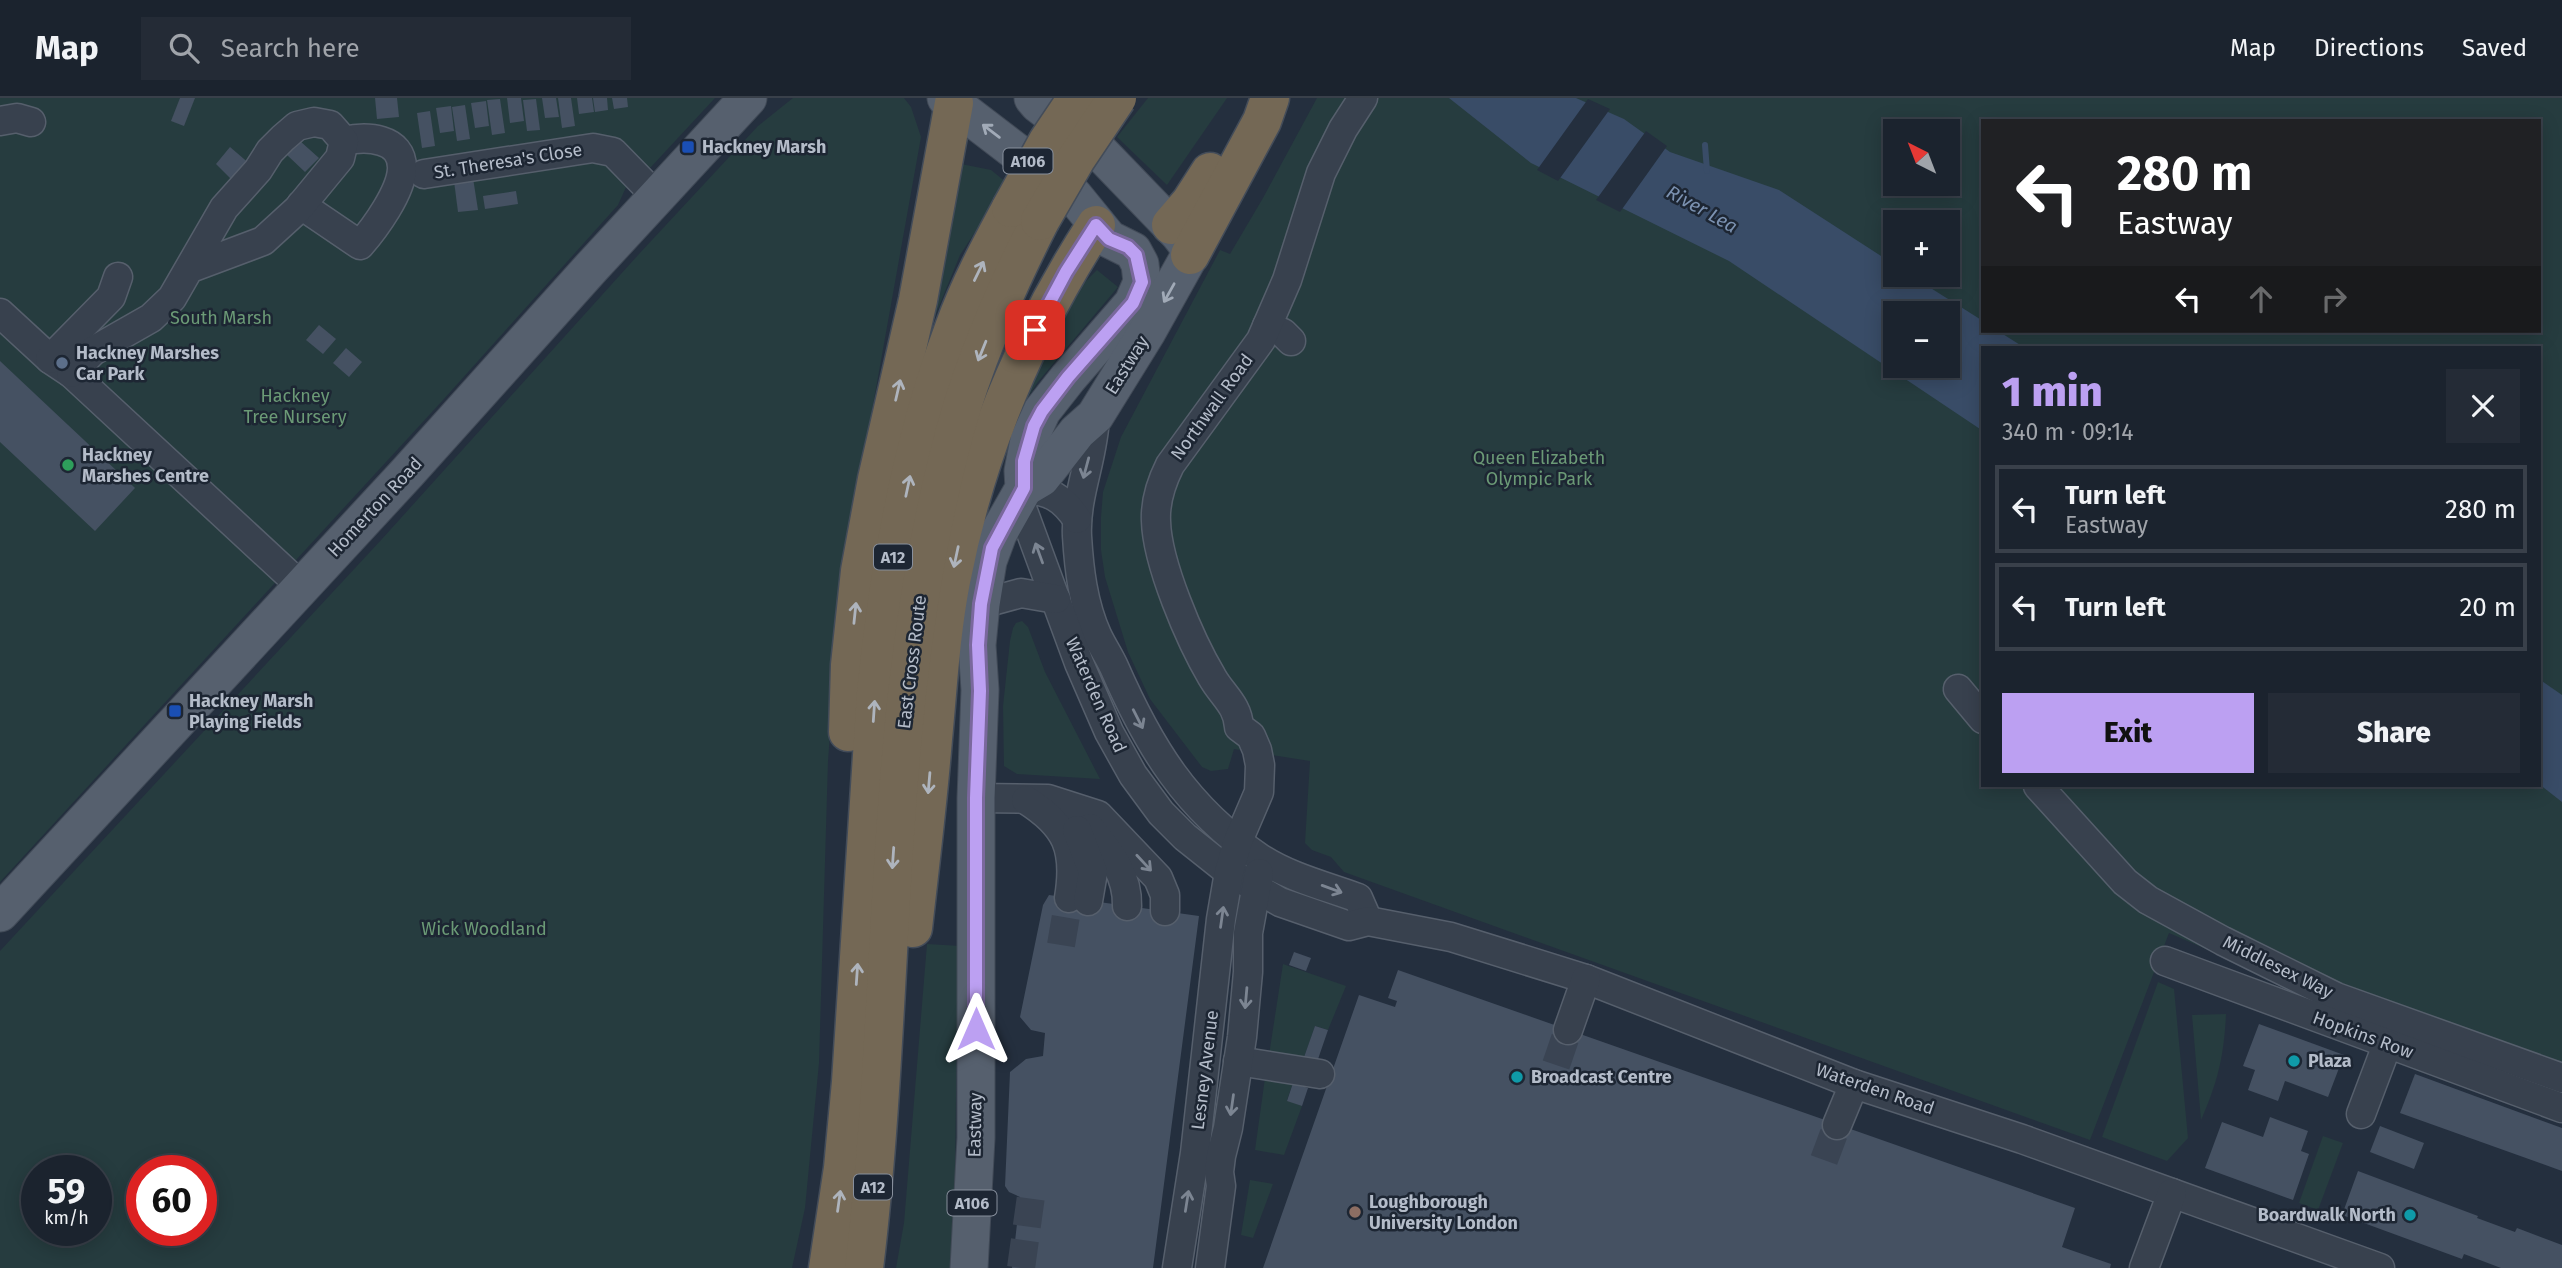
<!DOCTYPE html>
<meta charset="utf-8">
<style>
body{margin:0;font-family:"Fira Sans",sans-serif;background:#242b36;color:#f1f3f6;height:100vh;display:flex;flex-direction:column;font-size:26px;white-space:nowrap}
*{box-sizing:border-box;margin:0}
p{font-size:23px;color:#a0a4aa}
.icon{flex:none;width:38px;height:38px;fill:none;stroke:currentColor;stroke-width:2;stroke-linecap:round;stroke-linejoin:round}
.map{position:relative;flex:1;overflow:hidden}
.sheet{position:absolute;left:1981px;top:248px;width:560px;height:441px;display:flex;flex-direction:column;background:#1b232e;border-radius:0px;box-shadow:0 4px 18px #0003,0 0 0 2px #39404a}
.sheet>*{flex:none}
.guide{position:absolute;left:1981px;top:21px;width:560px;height:214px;border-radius:0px;box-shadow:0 4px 18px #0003,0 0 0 2px #39404a;background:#202124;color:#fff;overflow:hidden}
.needle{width:46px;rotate:318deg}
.fabs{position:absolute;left:1883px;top:21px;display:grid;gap:14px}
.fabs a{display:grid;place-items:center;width:77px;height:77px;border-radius:0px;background:#1b232e;box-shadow:0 4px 18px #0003,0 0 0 2px #39404a;font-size:35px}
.speed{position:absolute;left:21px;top:1057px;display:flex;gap:14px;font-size:35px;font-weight:700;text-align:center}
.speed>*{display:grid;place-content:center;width:91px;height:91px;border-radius:50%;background:#1b232e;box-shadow:0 4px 18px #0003,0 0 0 2px #39404a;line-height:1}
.speed small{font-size:18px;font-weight:400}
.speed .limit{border:10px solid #d22;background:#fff;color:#111}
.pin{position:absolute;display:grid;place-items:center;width:60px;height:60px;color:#fff;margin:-30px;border-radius:14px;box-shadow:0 4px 10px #0006}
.me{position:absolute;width:77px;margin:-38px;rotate:0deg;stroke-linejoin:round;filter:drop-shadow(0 0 5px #0008)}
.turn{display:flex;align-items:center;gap:24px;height:147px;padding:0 21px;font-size:32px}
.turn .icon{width:91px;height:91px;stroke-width:2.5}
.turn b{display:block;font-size:49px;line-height:60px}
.lanes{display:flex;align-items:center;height:66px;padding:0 21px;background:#0003;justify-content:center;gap:35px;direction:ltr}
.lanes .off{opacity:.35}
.round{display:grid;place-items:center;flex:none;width:74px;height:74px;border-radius:0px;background:#242b36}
.overview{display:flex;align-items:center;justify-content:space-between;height:119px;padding:0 21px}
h1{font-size:42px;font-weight:800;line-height:52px;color:#bca0f2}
.button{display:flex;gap:14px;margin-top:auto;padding:14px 21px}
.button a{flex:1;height:80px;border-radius:0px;background:#bca0f2;color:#111;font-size:28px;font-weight:800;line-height:80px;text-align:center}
.button a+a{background:#242b36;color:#f1f3f6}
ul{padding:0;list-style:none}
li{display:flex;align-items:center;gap:21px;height:88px;margin:0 14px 10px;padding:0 7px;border:4px solid #39404a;border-radius:0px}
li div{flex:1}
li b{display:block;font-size:26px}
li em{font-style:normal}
header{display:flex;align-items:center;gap:42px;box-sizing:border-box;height:98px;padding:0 35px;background:#1b232e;border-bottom:2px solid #39404a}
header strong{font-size:33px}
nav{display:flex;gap:38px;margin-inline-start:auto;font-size:24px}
.search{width:490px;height:63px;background:#242b36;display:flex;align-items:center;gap:18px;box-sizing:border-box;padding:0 24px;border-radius:0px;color:#a0a4aa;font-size:26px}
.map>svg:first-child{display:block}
.green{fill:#263c3f;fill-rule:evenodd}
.water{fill:#394c67;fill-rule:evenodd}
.pier{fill:#242f3e}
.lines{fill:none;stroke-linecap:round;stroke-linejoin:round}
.stream{stroke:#394c67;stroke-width:6}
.building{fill:#455162}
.minor-tunnel{stroke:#3a4453;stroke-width:28;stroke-dasharray:28 14;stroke-linecap:butt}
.minor-casing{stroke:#565f6c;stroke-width:31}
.major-casing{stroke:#414a57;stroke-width:39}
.highway-casing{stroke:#434c59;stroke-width:41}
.minor{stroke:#38414e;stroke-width:28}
.major{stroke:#56606e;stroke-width:37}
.highway{stroke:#746855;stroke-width:38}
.highway-bridge-casing{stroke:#434c59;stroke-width:41;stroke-linecap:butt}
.highway-bridge{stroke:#746855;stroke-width:38}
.oneway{stroke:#a1aab7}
.oneway2{stroke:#aeb4bd}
.oneway3{stroke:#7c8592}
.route-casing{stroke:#7a689d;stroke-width:18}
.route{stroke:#bca0f2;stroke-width:12}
.transit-dot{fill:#1a4fb4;stroke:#1d2633;stroke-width:2.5}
.service-dot{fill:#5c6f8a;stroke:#1d2633;stroke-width:2.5}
.leisure-dot{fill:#2e9e5b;stroke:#1d2633;stroke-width:2.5}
.culture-dot{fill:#0f9aa8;stroke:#1d2633;stroke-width:2.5}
.education-dot{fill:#8d6e63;stroke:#1d2633;stroke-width:2.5}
.labels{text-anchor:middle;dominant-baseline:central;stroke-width:5;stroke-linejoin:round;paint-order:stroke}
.shield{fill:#1d2633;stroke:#878f9c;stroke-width:2}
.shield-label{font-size:16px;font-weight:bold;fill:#b4bcc9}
.poi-label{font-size:18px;font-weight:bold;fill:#b4bcc9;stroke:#1d2633;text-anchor:start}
.street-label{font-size:18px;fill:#b4bcc9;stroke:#1d2633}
.park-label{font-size:18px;fill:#6b9a76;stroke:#1d2633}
.water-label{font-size:19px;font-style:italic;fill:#7c92b1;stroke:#1d2633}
</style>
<header>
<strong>Map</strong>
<div class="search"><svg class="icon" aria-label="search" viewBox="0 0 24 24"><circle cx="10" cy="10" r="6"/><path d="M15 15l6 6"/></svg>Search here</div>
<nav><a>Map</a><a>Directions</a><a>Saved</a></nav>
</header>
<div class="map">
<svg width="2562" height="1170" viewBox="0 0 2562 1170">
<rect width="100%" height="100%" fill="#242f3e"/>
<g class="green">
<polygon points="0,0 715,0 651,69 627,87 618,107 443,302 0,784"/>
<path d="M793 0H904L911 9 921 39 861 374 839 515 828 663 819 965 805 1110 792 1170H0V853L382 441 639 156 758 28ZM37 1073H96V1132H37ZM142 1073H201V1132H142Z"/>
<polygon points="1148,0 1227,0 1167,87 1117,39"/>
<path d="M1317 0H2562V988L2365 920 2169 835 2090 1042 1344 774 1331 759 1312 752 1305 745 1310 663 1234 651 1228 671 1211 673 1202 669 1150 601 1128 554 1105 479 1101 452V419L1103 394 1121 339 1220 152 1230 156 1263 100ZM1983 23H2539V233H1983ZM1895 33H1948V86H1895ZM1895 124H1948V177H1895ZM1895 215H1948V268H1895ZM1983 250H2539V688H1983Z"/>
<polygon points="961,66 991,72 1007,85 960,157 924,245"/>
<polygon points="1097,172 1118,189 1037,285 1014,321 1078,191"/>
<polygon points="1022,523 1028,529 1045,574 1100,681 1017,676 1004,668 1003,608 1010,543 1013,530 1016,525"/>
<path d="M927 846 961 848C954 956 957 1063 953 1170H896L904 1125Z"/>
<polygon points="1283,866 1346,888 1328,932 1315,928 1303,962 1269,957"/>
<polygon points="2158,884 2174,891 2188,1040 2167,1063 2102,1039"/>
<path d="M2226 916C2224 958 2218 983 2201 1022L2192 917Z"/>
<polygon points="1265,980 1293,985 1287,1002 1302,1008 1284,1057 1255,1052"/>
<polygon points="2323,1038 2343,1045 2318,1112 2299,1105"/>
<polygon points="1250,1082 1273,1086 1253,1140 1241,1137"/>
</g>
<g class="water">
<path d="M1449 0H1576L1624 21 1670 54 1779 92 1895 167V177H1910L1983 223V233H1998L2025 250H1983V333L1729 163 1531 65ZM1895 215H1948V268H1895Z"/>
<polygon points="2539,581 2562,597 2562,704 2539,686"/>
</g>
<g class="pier">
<polygon points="1588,1 1610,11 1558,83 1537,72"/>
<polygon points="1646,33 1667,48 1620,114 1596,102"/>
</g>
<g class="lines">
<polyline class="stream" points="1705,47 1707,73"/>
</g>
<g class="building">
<polygon points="180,0 195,0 184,28 171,23"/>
<polygon points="375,0 397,0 399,19 377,21"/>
<polygon points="507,0 521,0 524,23 510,25"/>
<polygon points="542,0 556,0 559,19 545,20"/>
<polygon points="558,0 571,0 575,28 562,30"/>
<polygon points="577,0 592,0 594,14 579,16"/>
<polygon points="593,0 607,0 608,12 595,14"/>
<polygon points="612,0 627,0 628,9 614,11"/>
<polygon points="500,1 505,35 492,37 487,2"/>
<polygon points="536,1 540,32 527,33 523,2"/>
<polygon points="486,3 489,28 475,30 471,5"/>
<polygon points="465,7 470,41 457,43 452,9"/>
<polygon points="451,8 454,33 440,35 436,10"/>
<polygon points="430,13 435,48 422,50 417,15"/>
<polygon points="300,43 319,60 305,74 287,57"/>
<polygon points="230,49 251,67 234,84 216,66"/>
<polygon points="473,80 478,112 458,114 454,83"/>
<polygon points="516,93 518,106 485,111 483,98"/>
<polygon points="319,227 336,241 323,256 306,242"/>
<polygon points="346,250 362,264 349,279 333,265"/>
<polygon points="0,263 135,390 95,433 0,344"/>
<polygon points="1049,797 1199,818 1153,1170 1012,1170 1020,1099 1009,1094 1005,1088 1010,974 1026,961 1043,958 1045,935 1031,932 1020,919 1043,807"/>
<polygon points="1294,854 1311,860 1306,873 1289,867"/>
<polygon points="1398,872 2075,1110 2062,1149 2111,1166 2110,1170 1263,1170 1359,897 1395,909 1397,903 1388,900"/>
<polygon points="2259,926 2344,957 2328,999 2285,983 2278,1003 2248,992 2255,972 2243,968"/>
<polygon points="1315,928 1328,932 1316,967 1303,962"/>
<polygon points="2415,976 2562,1030 2562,1073 2400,1015"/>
<polygon points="1293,985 1308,990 1302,1008 1287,1003"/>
<polygon points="2270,1019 2308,1033 2301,1053 2309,1056 2293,1102 2205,1070 2222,1024 2263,1039"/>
<polygon points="2380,1028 2424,1045 2414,1071 2370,1054"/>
<polygon points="2358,1073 2478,1118 2477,1120 2515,1134 2517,1130 2562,1147 2562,1170 2501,1170 2464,1156 2462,1161 2342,1117"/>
</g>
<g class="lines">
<g class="minor-tunnel">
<polyline points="1061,847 1069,800"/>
<polyline points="1556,967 1568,932"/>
<polyline points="1824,1062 1837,1027"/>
<polyline points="1021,1170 1031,1098"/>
</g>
<defs>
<g id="minor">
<polyline points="0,23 17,20 31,24"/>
<polyline points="424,76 593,50 613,54 656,98"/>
<path d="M301 107 360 147C375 130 401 94 402 71 403 39 366 38 344 43"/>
<polyline points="0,215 50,261 71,275 301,488"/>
<polyline points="1267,228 1283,235 1291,243"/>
<polyline points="50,261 111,199 118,179"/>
<polyline points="71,275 93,253 151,220 172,200 224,110 258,72 270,53 283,40 297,28 314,24 330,27 344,43 340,60 298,111 263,143 191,170"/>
<path d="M1095 318C1094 359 1075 397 1077 438 1079 471 1083 506 1097 537 1102 548 1109 558 1114 569 1149 649 1186 710 1260 760 1289 779 1325 788 1358 800L1368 823"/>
<path d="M1024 390C1051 394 1062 399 1077 421"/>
<polyline points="1019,402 1079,565 1109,634 1133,677 1161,715 1185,739 1229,774 1280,804 1349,828 1368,823 1451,839 1586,881 1854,986 2022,1041 2380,1170"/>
<polyline points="981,506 1021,495 1056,501"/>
<polyline points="1958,591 1983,621"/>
<polyline points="2038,688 2125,784 2148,802 2223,843 2336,899 2562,980"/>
<polyline points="976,700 1048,701 1098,717 1158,780 1165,797 1165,813"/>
<path d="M1026 702C1067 728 1077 751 1069 800"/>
<path d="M1090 730C1109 754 1128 776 1127 808"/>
<polyline points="1077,732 1093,774 1088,803"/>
<polyline points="2165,863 2562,1010"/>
<polyline points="1568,932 1586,881"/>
<polyline points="1238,963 1320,976"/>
<polyline points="2361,1016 2387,947"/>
<polyline points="1837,1027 1854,986"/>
<path d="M1177 1170 1195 1055 1221 821 1229 774 1238 743 1259 694 1260 667 1257 652 1251 638 1239 629C1238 607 1222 597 1212 579 1190 542 1157 465 1156 423 1155 403 1161 385 1170 367L1261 242 1287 182 1321 75 1343 31 1363 0"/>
<polyline points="1210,1170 1221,1088 1219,1074 1221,1058 1228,1030 1242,939 1248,874 1248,835 1259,775"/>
<polyline points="2144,1170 2172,1095"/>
</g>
<g id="major">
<polyline points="946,0 1074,98 1109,141 1133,153 1140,166 1142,184 1133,205 1068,280 1042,313 1029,342 1023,373 1024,390 998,436 988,463 981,506 977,547 980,592 976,700 976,1040 969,1170"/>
<polyline points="1024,390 1041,380 1077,334 1095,318 1147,234 1190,157 1186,145 1179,136 1097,51 1038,6 1033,0"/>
<polyline points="0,815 407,375 591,170 748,0"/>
</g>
<g id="highway">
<polyline points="1171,127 1190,105 1210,74"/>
<polyline points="1190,157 1262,23 1270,0"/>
<polyline points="848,634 850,567 860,473 877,381 918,202 954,5"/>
<path d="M913 830C920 767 928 704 933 641 938 588 941 535 951 483 976 354 1025 237 1096 127"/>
<path d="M828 1170 843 1070 851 984 876 595C888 471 910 348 954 230 969 188 990 149 1011 110"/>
<path d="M864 1170C899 884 879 591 961 312 981 247 1009 184 1040 123"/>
</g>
</defs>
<use href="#minor" class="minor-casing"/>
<use href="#major" class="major-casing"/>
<use href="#highway" class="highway-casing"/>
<use href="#minor" class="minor"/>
<use href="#major" class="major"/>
<use href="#highway" class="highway"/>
<defs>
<g id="highway-bridge">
<polyline points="1011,110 1048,43 1077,0"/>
<polyline points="1040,123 1076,61 1117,0"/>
</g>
</defs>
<use href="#highway-bridge" class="highway-bridge-casing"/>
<use href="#highway-bridge" class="highway-bridge"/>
</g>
<defs><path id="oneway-shaft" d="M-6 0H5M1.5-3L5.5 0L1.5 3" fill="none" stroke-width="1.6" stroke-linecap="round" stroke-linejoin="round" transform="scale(1.75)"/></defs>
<g class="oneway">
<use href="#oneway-shaft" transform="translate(991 33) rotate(-143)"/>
<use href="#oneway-shaft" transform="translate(1169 195) rotate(119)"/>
</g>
<g class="oneway2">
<use href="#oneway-shaft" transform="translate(979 173) rotate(-64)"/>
<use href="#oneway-shaft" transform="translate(982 253) rotate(112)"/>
<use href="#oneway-shaft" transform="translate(898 292) rotate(-77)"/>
<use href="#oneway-shaft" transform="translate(908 388) rotate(-78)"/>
<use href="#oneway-shaft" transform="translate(956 459) rotate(102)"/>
<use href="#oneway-shaft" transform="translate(855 515) rotate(-84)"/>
<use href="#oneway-shaft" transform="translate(874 613) rotate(-86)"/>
<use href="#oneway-shaft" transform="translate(929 685) rotate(95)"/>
<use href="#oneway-shaft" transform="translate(893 760) rotate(94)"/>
<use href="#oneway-shaft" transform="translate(857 876) rotate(-86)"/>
<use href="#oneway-shaft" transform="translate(839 1103) rotate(-82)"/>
</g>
<g class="oneway3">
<use href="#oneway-shaft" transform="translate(1086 370) rotate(105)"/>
<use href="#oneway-shaft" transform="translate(1039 455) rotate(-110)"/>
<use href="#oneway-shaft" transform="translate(1138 621) rotate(63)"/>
<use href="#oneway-shaft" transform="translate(1144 765) rotate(47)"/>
<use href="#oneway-shaft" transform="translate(1332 791) rotate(20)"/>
<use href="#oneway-shaft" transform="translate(1222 819) rotate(-82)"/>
<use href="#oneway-shaft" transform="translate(1246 900) rotate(95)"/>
<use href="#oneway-shaft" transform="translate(1232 1007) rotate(98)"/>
<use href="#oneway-shaft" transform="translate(1187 1103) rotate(-81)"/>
</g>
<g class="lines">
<defs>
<polyline id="route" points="976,931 976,700 980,593 978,547 981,506 992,450 1024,390 1024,363 1034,328 1042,313 1068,279 1133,205 1142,184 1136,157 1128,149 1109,141 1096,127 1066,174 1035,232"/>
</defs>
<use href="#route" class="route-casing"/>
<use href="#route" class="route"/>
</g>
<g class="transit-dot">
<rect x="681" y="42" width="14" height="14" rx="3.5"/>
<rect x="168" y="606" width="14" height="14" rx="3.5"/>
</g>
<circle class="service-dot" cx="62" cy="265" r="7"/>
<circle class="leisure-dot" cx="68" cy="367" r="7"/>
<g class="culture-dot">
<circle cx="2294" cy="963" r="7"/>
<circle cx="1517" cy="979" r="7"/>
<circle cx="2410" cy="1117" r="7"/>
</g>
<circle class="education-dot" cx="1355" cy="1114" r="7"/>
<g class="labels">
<g class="shield">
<rect x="1003.5" y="50.5" width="49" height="25" rx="5"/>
<rect x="874" y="446.5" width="38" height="25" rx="5"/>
<rect x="854" y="1076.5" width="38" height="25" rx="5"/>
<rect x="947.5" y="1092.5" width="49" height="25" rx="5"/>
</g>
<g class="shield-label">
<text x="1028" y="63">A106</text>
<text x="893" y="459">A12</text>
<text x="873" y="1089">A12</text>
<text x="972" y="1105">A106</text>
</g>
<g class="poi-label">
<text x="702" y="49">Hackney Marsh</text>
<text x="76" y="255">Hackney Marshes<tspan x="76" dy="21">Car Park</tspan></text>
<text x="82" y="357">Hackney<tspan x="82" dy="21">Marshes Centre</tspan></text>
<text x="189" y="603">Hackney Marsh<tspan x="189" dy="21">Playing Fields</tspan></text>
<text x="2308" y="963">Plaza</text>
<text x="1531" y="979">Broadcast Centre</text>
<text x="1369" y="1104">Loughborough<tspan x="1369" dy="21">University London</tspan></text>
<text x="2396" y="1117" text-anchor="end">Boardwalk North</text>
</g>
<g class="street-label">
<text transform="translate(508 63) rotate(-9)">St. Theresa's Close</text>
<text transform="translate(1127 267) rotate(-58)">Eastway</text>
<text transform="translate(1212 309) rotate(-54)">Northwall Road</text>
<text transform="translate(375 409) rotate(-47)">Homerton Road</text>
<text transform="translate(912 564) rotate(-83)">East Cross Route</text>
<text transform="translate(1096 597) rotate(66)">Waterden Road</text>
<text transform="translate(2278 869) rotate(26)">Middlesex Way</text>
<text transform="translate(2363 937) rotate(20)">Hopkins Row</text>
<text transform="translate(1205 972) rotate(-83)">Lesney Avenue</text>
<text transform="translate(1875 991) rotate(19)">Waterden Road</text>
<text transform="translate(975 1027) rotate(-89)">Eastway</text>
</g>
<g class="park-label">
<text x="221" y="220">South Marsh</text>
<text x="295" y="298">Hackney<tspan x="295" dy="21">Tree Nursery</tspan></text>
<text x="1539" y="360">Queen Elizabeth<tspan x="1539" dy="21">Olympic Park</tspan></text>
<text x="484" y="831">Wick Woodland</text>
</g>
<g class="water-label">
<text transform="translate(1702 111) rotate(29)">River Lea</text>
</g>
</g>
</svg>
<div class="fabs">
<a><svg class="needle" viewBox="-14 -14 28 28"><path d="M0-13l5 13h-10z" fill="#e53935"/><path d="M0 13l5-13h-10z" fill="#a0a4aa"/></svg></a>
<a>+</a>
<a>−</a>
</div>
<div class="speed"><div>59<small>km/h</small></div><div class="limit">60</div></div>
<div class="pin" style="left:1035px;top:232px;background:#d93025"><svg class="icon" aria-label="arrive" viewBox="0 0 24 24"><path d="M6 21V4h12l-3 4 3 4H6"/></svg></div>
<svg class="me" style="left:976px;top:931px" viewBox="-20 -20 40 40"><path d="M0-17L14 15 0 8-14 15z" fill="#bca0f2" stroke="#fff" stroke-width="4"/></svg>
<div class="guide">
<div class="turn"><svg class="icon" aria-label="left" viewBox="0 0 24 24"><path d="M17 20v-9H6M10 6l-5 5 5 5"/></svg><div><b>280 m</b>Eastway</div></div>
<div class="lanes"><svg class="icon" aria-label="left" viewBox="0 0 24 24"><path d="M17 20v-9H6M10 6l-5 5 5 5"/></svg><svg class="icon off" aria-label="ahead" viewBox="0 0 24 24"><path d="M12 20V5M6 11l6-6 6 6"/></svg><svg class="icon off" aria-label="right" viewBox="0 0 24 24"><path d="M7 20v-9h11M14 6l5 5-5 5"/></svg></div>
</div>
<section class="sheet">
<div class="overview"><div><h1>1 min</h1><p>340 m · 09:14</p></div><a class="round"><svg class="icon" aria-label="close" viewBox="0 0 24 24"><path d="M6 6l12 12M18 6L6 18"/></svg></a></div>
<ul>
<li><svg class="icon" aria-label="left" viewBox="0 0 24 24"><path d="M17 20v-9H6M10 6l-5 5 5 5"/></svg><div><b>Turn left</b><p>Eastway</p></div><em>280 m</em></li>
<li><svg class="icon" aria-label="left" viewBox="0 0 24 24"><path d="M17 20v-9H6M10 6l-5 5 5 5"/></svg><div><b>Turn left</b></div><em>20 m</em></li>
</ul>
<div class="button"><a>Exit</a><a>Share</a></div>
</section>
</div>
